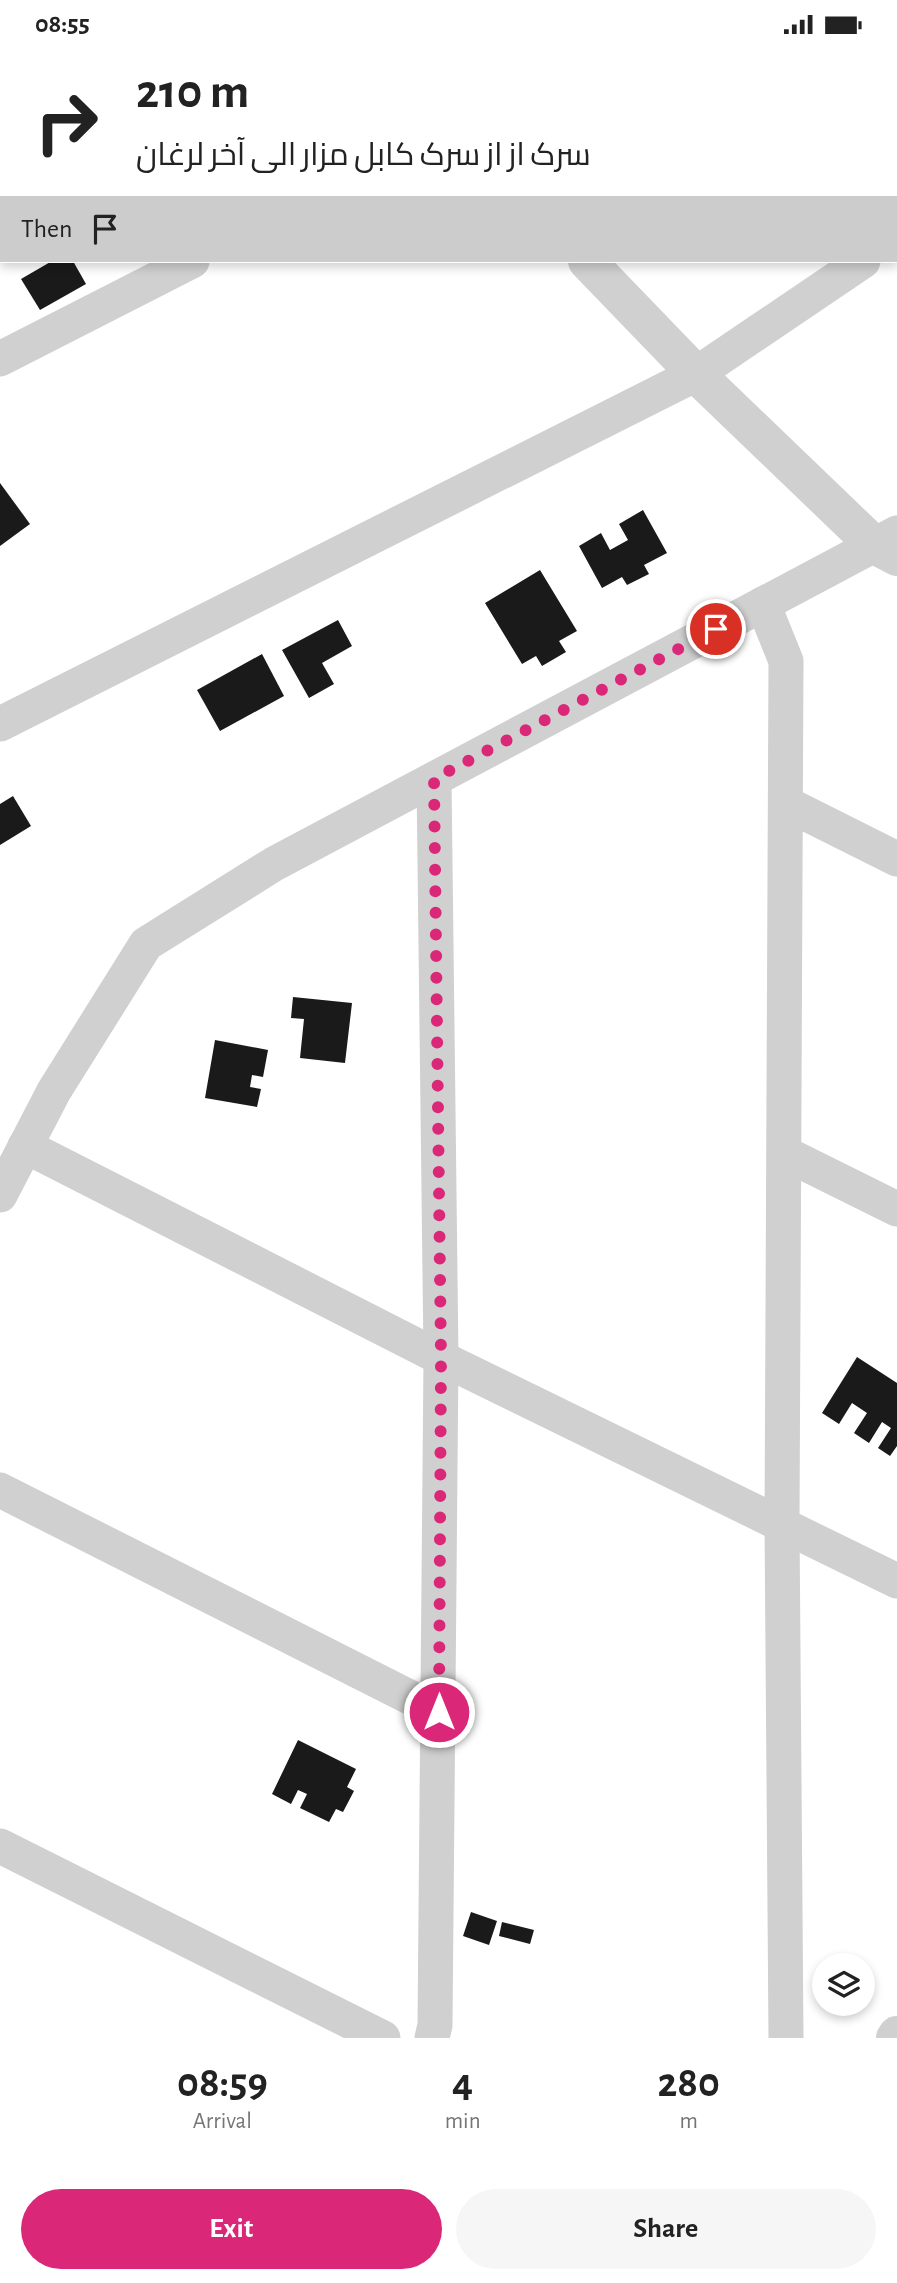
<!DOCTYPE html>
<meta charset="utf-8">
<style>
body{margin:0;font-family:"Alegreya Sans",Cairo,sans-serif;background:#f6f6f6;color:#222;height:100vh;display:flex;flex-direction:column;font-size:26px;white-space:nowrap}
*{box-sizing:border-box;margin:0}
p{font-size:23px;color:#767676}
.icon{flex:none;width:38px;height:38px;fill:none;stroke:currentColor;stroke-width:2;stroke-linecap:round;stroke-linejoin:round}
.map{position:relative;height:1989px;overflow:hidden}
.side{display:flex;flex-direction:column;background:#fff;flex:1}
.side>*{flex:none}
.top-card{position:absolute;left:0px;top:0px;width:898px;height:214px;box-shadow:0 4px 10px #0003;background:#fff;color:#222;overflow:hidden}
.fabs{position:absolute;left:812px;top:1904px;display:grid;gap:14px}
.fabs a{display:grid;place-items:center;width:63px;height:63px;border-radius:50%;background:#fff;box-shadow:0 4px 10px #0003;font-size:35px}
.pin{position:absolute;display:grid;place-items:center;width:60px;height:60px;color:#fff;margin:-30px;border:4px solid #fff;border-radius:50%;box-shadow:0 2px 7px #0007}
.me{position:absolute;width:77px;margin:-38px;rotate:0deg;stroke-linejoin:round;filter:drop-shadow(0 0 5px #0008)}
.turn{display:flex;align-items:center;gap:24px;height:147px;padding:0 21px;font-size:32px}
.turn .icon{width:91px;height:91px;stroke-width:2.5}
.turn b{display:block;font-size:49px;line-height:60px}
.then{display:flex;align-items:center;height:66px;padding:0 21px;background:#0003;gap:14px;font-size:26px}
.eta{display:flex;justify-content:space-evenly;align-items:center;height:119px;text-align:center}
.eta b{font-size:42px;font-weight:600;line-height:49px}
.cta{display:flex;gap:14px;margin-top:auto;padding:14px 21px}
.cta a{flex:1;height:80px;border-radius:42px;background:#db2777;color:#fff;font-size:28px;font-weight:600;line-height:80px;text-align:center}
.cta a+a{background:#f6f6f6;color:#222}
.status{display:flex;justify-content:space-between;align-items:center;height:49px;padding:0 35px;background:#fff;direction:ltr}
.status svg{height:19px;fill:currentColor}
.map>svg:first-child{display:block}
.building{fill:#1a1a1a}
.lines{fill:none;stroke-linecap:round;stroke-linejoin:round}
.minor{stroke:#d0d0d0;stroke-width:35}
.tertiary{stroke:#d0d0d0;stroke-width:38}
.route{stroke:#db2777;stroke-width:12;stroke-dasharray:0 21.6}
</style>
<div class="status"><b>08:55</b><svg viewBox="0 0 49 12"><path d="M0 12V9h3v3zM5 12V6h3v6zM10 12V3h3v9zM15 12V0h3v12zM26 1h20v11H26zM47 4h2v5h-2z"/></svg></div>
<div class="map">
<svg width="897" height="1989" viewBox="0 0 897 1989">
<rect width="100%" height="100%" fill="#fff"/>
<g class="building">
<polygon points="52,212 73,212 86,235 40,261 21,230"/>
<polygon points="0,434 30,475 0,497"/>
<polygon points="643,461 667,504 644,516 649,525 627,536 622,528 602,539 579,497 601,484 610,501 628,491 619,475"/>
<polygon points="540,521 577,582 559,592 566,603 542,617 536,607 522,615 485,554"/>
<polygon points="338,571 352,597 322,614 334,635 309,649 282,601"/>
<polygon points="262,605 284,647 220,682 197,641"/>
<polygon points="13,747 31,777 0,796 0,755"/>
<polygon points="293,948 352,954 345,1014 300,1009 304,970 291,969"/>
<polygon points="215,991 268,1001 263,1028 252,1026 250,1038 261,1040 257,1058 205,1049"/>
<polygon points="857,1308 897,1334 897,1397 890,1407 878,1399 891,1379 882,1373 869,1394 854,1384 867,1364 852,1354 839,1375 822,1364"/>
<polygon points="298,1691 356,1720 347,1738 354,1742 343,1763 336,1760 329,1773 300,1759 307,1745 298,1741 291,1755 272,1745"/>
<polygon points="471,1863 497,1872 489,1896 463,1887"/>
<polygon points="502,1873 534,1881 530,1895 499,1887"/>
</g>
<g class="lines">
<g class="minor">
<polyline points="896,190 897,189"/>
<polyline points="0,310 192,212"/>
<polyline points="763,555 786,612 782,1475 786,1989"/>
<polyline points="0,675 696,325 863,212"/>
<polyline points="787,755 897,810"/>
<polyline points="25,1097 441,1309 897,1532"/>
<polyline points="784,1104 897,1160"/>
<polyline points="0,1146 54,1042 146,895 274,815 897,484"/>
<polyline points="0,1441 439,1663"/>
<polyline points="0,1797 383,1989"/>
<polyline points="432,1989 435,1976 441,1309 434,730"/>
</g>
<g class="tertiary">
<polyline points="379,0 381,2"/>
<polyline points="587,212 696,325 874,496 897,508"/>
<polyline points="895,1989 897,1986"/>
</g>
</g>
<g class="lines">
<polyline class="route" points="439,1663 441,1309 434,730 716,580"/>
</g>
</svg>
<div class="fabs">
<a><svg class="icon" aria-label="layers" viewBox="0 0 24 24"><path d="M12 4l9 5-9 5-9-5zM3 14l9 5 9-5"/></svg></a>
</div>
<div class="pin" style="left:716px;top:580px;background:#d93025"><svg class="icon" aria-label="arrive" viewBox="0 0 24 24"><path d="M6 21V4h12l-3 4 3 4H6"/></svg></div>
<svg class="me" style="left:439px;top:1663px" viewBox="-20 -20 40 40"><circle r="17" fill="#db2777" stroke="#fff" stroke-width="3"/><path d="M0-11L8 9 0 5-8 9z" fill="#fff"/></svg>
<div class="top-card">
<div class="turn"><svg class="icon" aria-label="right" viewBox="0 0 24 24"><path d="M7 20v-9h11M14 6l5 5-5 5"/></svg><div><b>210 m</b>سرک از از سرک کابل مزار الی آخر لرغان</div></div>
<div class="then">Then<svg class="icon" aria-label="arrive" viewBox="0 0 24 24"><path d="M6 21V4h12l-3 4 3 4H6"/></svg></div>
</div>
</div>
<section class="side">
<div class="eta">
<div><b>08:59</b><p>Arrival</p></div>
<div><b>4</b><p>min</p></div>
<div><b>280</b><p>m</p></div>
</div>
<div class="cta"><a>Exit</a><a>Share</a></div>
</section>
